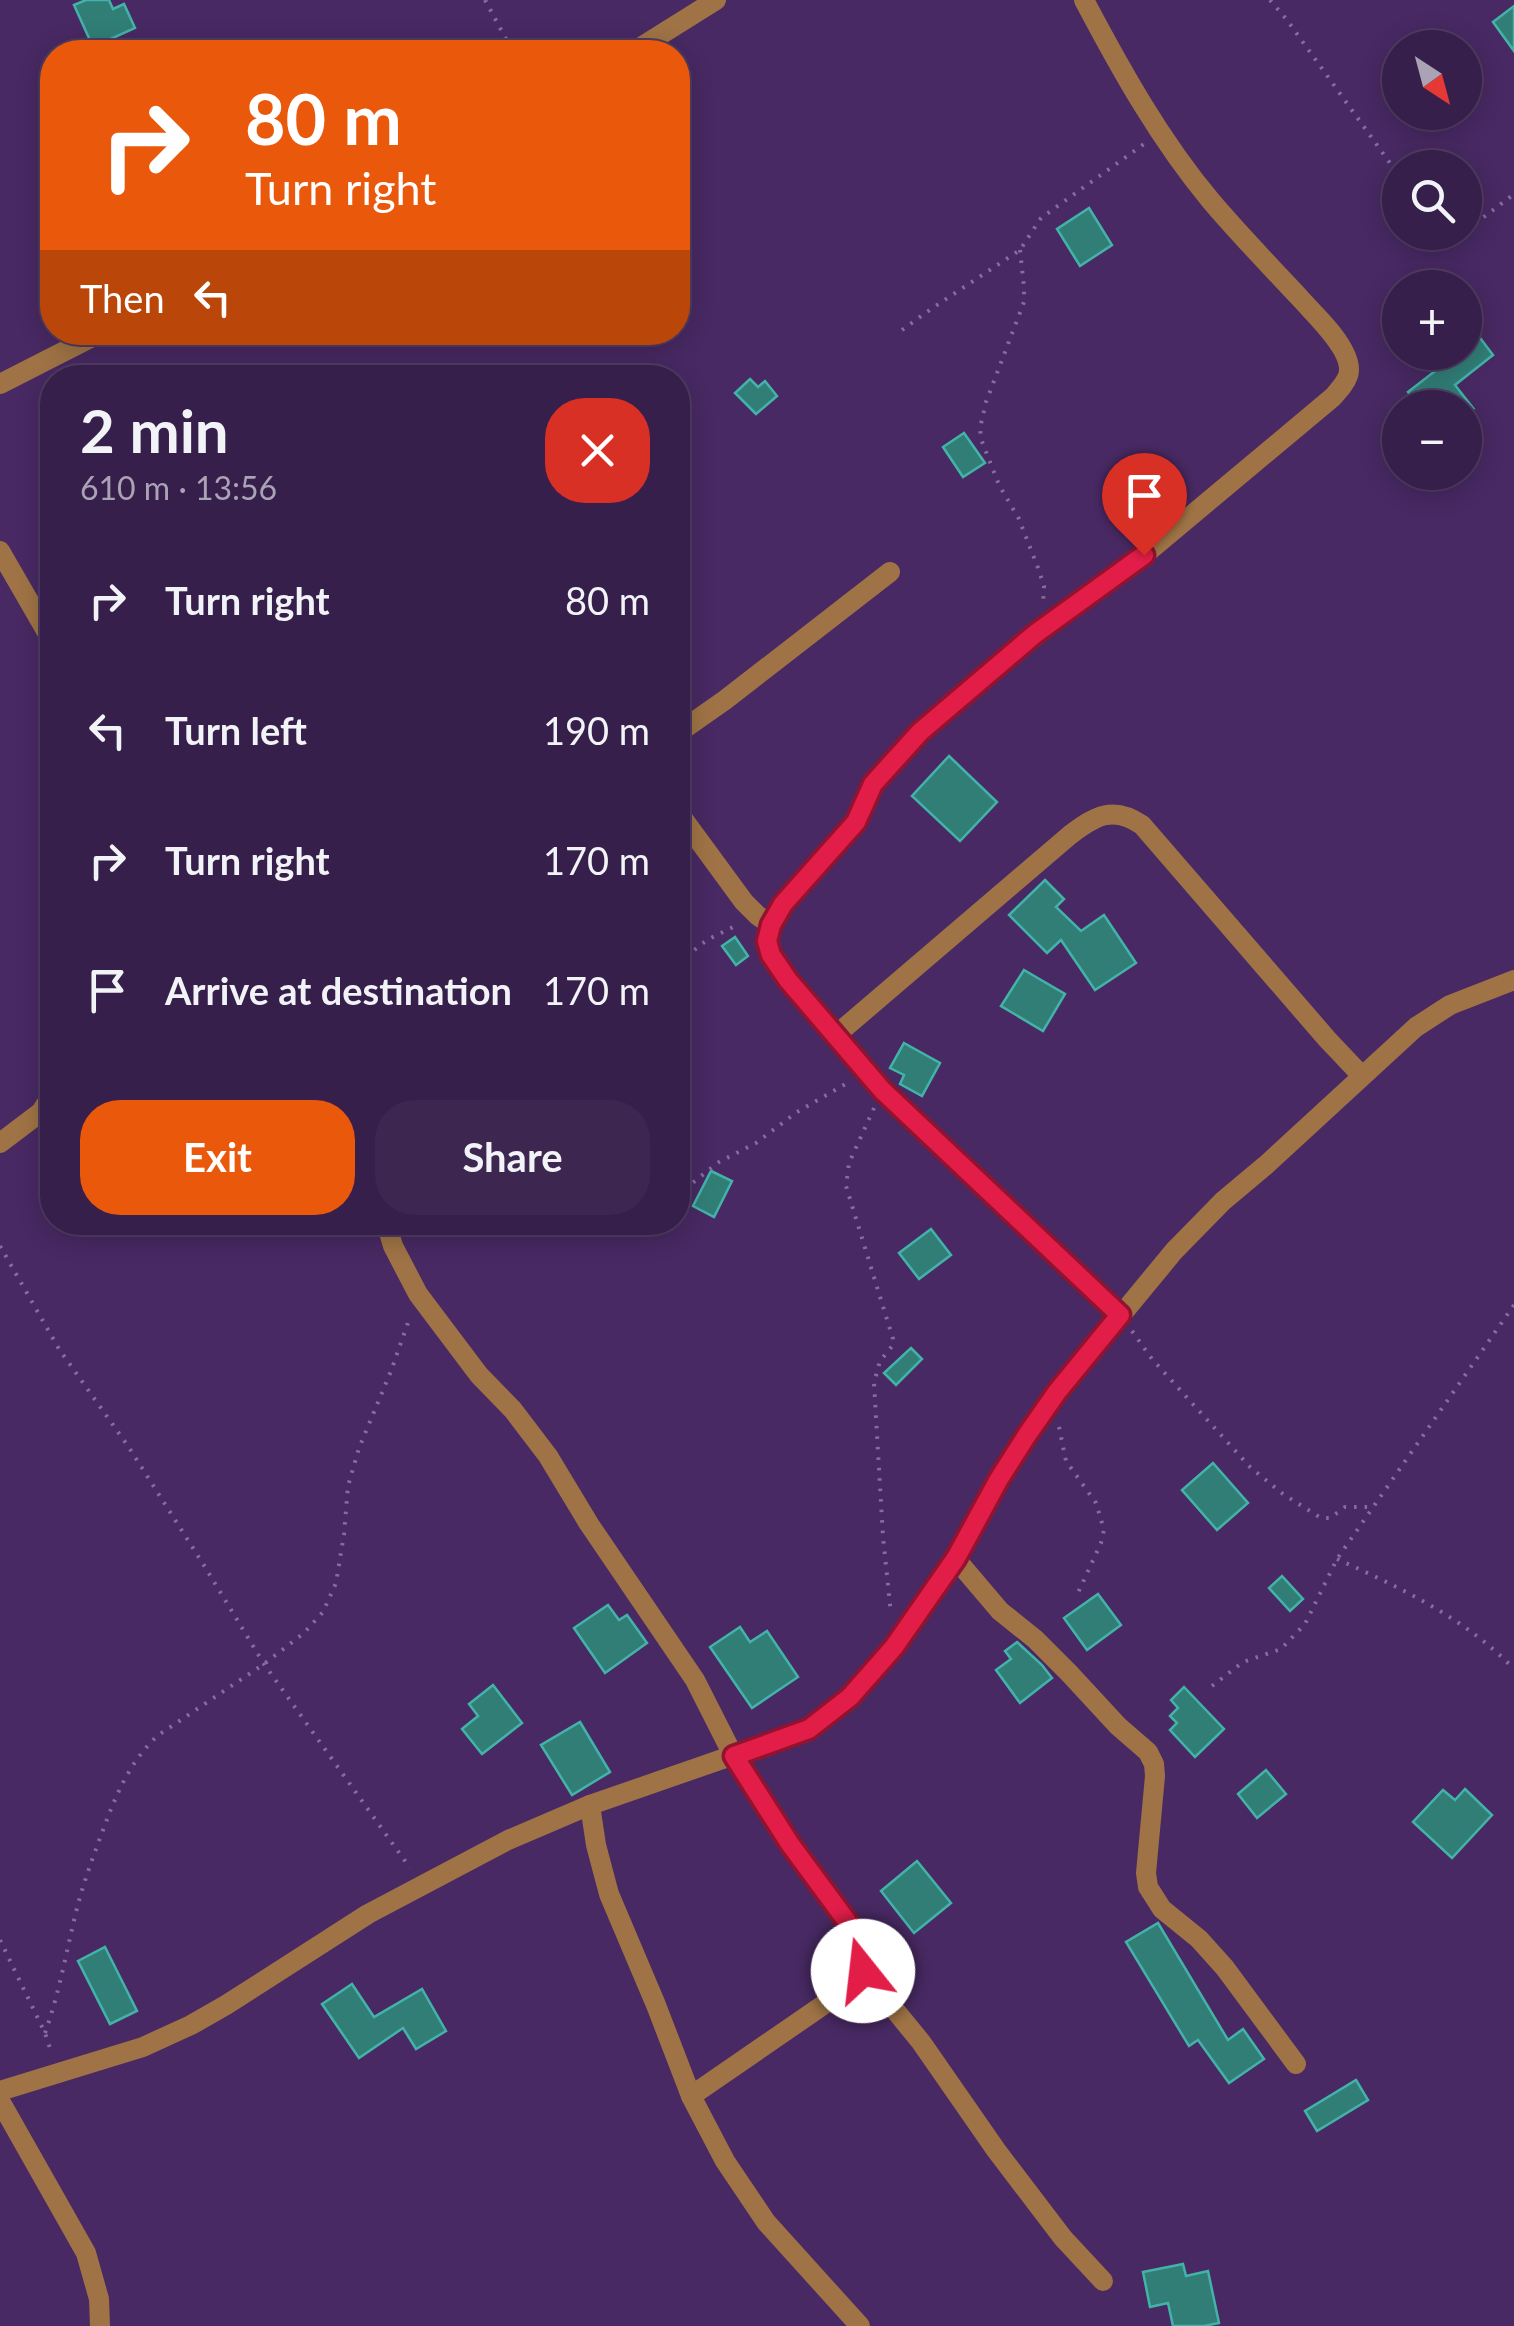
<!DOCTYPE html>
<meta charset="utf-8">
<style>
body{margin:0;font-family:Lato,sans-serif;background:#3d2751;color:#f1f3f6;height:100vh;display:flex;flex-direction:column;font-size:38px;white-space:nowrap}
*{box-sizing:border-box;margin:0}
p{font-size:32px;color:#aaa2b5}
.icon{flex:none;width:55px;height:55px;fill:none;stroke:currentColor;stroke-width:2;stroke-linecap:round;stroke-linejoin:round}
.map{position:relative;flex:1;overflow:hidden}
.side{position:absolute;left:40px;top:365px;width:650px;height:870px;display:flex;flex-direction:column;background:#361f4a;border-radius:40px;box-shadow:0 5px 25px #0003,0 0 0 2px #503d62}
.side>*{flex:none}
.hud{position:absolute;left:40px;top:40px;width:650px;height:305px;border-radius:40px;box-shadow:0 5px 25px #0003,0 0 0 2px #503d62;background:#ea580c;color:#fff;overflow:hidden}
.needle{width:65px;rotate:144deg}
.controls{position:absolute;left:1382px;top:30px;display:grid;gap:20px}
.controls a{display:grid;place-items:center;width:100px;height:100px;border-radius:50%;background:#361f4a;box-shadow:0 5px 25px #0003,0 0 0 2px #503d62;font-size:50px}
.pin{position:absolute;display:grid;place-items:center;width:85px;height:85px;color:#fff;margin:-102px -42px;border-radius:50% 50% 50% 0;rotate:-45deg;box-shadow:0 0 10px #0007}
.pin .icon{rotate:45deg}
.me{position:absolute;width:110px;margin:-55px;rotate:344deg;stroke-linejoin:round;filter:drop-shadow(0 0 8px #0008)}
.turn{display:flex;align-items:center;gap:35px;height:210px;padding:0 40px;font-size:45px}
.turn .icon{width:130px;height:130px;stroke-width:2.5}
.turn b{display:block;font-size:70px;line-height:85px}
.then{display:flex;align-items:center;height:95px;padding:0 40px;background:#0003;gap:20px;font-size:38px}
.round{display:grid;place-items:center;flex:none;width:105px;height:105px;border-radius:40px;background:#3d2751}
.overview{display:flex;align-items:center;justify-content:space-between;height:170px;padding:0 40px}
h1{font-size:60px;font-weight:700;line-height:75px}
.action{display:flex;gap:20px;margin-top:auto;padding:20px 40px}
.action a{flex:1;height:115px;border-radius:40px;background:#ea580c;color:#fff;font-size:40px;font-weight:700;line-height:115px;text-align:center}
.action a+a{background:#3d2751;color:#f1f3f6}
ul{padding:0;list-style:none}
li{display:flex;align-items:center;gap:30px;height:130px;padding:0 40px}
li div{flex:1}
li b{display:block;font-size:38px}
li em{font-style:normal}
.map>svg:first-child{display:block}
.building{fill:#317e77;stroke:#43b3a9;stroke-width:2.5}
.lines{fill:none;stroke-linecap:round;stroke-linejoin:round}
.path{stroke:#876d9e;stroke-width:4;stroke-dasharray:2.5 8;stroke-linecap:butt}
.minor{stroke:#9f7345;stroke-width:20}
.route-casing{stroke:#92132f;stroke-width:25}
.route{stroke:#e11d48;stroke-width:18}
</style>
<div class="map">
<svg width="1514" height="2326" viewBox="0 0 1514 2326">
<rect width="100%" height="100%" fill="#482963"/>
<g class="building">
<polygon points="86,0 109,0 113,9 124,4 135,28 93,47 74,5"/>
<polygon points="1514,6 1514,51 1493,22"/>
<polygon points="1089,208 1112,245 1080,266 1057,229"/>
<polygon points="1465,318 1493,355 1455,385 1473,408 1420,408 1408,392 1448,361 1441,352 1465,352"/>
<polygon points="750,379 758,387 765,381 777,396 756,414 735,393"/>
<polygon points="964,433 985,463 963,477 943,447"/>
<polygon points="949,756 997,802 960,841 912,796"/>
<polygon points="1045,880 1064,899 1056,907 1081,931 1104,915 1136,963 1095,990 1061,940 1047,953 1009,915"/>
<polygon points="735,937 748,956 736,965 722,946"/>
<polygon points="1024,970 1065,994 1043,1031 1001,1006"/>
<polygon points="904,1043 940,1063 922,1096 900,1084 904,1075 890,1068"/>
<polygon points="711,1171 732,1181 714,1217 693,1206"/>
<polygon points="931,1229 951,1255 919,1279 899,1253"/>
<polygon points="911,1348 922,1359 896,1385 884,1373"/>
<polygon points="1213,1463 1248,1503 1217,1530 1182,1490"/>
<polygon points="1282,1576 1303,1599 1290,1611 1269,1588"/>
<polygon points="1098,1594 1121,1625 1087,1650 1064,1618"/>
<polygon points="608,1605 619,1620 627,1615 647,1643 605,1673 574,1628"/>
<polygon points="740,1627 750,1642 767,1631 798,1677 752,1708 710,1647"/>
<polygon points="1017,1642 1042,1665 1052,1678 1020,1703 996,1670 1011,1659 1005,1651"/>
<polygon points="493,1685 522,1723 482,1754 462,1729 478,1716 469,1704"/>
<polygon points="1184,1687 1224,1729 1195,1757 1170,1730 1177,1723 1170,1716 1178,1708 1171,1700"/>
<polygon points="580,1722 610,1772 572,1795 541,1745"/>
<polygon points="1266,1770 1286,1794 1257,1818 1238,1794"/>
<polygon points="1465,1789 1492,1815 1452,1858 1413,1822 1443,1790 1455,1800"/>
<polygon points="917,1861 951,1903 914,1933 881,1891"/>
<polygon points="1158,1923 1228,2040 1243,2029 1264,2059 1229,2083 1198,2040 1189,2046 1126,1942"/>
<polygon points="105,1947 137,2011 110,2024 78,1961"/>
<polygon points="352,1984 374,2017 422,1989 446,2031 416,2049 403,2028 359,2058 322,2004"/>
<polygon points="1356,2080 1368,2100 1317,2131 1305,2111"/>
<polygon points="1183,2264 1186,2276 1208,2271 1219,2323 1204,2326 1173,2326 1168,2303 1150,2307 1143,2272"/>
</g>
<g class="lines">
<g class="path">
<polyline points="485,0 513,52"/>
<polyline points="1270,0 1287,20 1400,177"/>
<polyline points="1465,226 1476,223 1514,194"/>
<polyline points="1020,250 1024,287 1024,302 986,402 980,428 981,439 999,485 1019,519 1038,568 1044,586 1043,605"/>
<polyline points="902,330 931,309 1020,250 1041,218 1144,144"/>
<polyline points="678,963 707,940 739,924"/>
<polyline points="874,1108 849,1163 846,1186 893,1339 893,1345 880,1361 874,1383 883,1537 891,1614"/>
<polyline points="685,1189 719,1162 756,1143 797,1112 849,1082"/>
<polyline points="0,1246 59,1349 128,1446 205,1567 264,1664 410,1868"/>
<polyline points="1132,1331 1152,1359 1250,1467 1283,1494 1321,1518 1330,1518 1345,1507 1370,1507"/>
<polyline points="1059,1427 1066,1461 1096,1503 1104,1530 1101,1543 1077,1595"/>
<path d="M1337 1559C1401 1588 1465 1618 1514 1669"/>
<polyline points="1212,1686 1243,1662 1281,1649 1305,1624 1337,1559 1514,1305"/>
<polyline points="0,1940 45,2033 52,2054"/>
<path d="M45 2033C59 1994 66 1953 76 1912 83 1884 93 1857 103 1830 116 1795 129 1763 157 1736L264 1664 304 1633 323 1612 336 1583 344 1534 348 1486 359 1448 391 1371 410 1317"/>
</g>
<g class="minor">
<path d="M1084 0C1121 70 1160 140 1211 201 1239 234 1269 265 1299 297 1314 314 1332 330 1343 350 1355 372 1348 380 1333 397L1144 555 1035 634 920 732 873 785 855 822 783 904 771 925 767 941 771 955 788 980 882 1090 1120 1315"/>
<polyline points="633,52 716,0"/>
<polyline points="0,384 102,332"/>
<polyline points="0,551 52,641"/>
<polyline points="678,733 725,700 890,572"/>
<polyline points="678,812 744,902 757,915 771,925"/>
<path d="M836 1035 1070 835C1095 816 1113 805 1142 825L1327 1039 1362 1076"/>
<polyline points="0,1143 41,1112 52,1095"/>
<polyline points="386,1222 393,1246 418,1294 479,1375 513,1410 548,1456 589,1524 695,1680 734,1757 790,1844 857,1935 867,1955 863,1971 845,1990 691,2096"/>
<polyline points="955,1558 1000,1611 1035,1639 1069,1673 1118,1726 1148,1752 1154,1764 1155,1776 1146,1873 1148,1887 1162,1909 1199,1939 1225,1968 1296,2064"/>
<polyline points="590,1805 596,1845 609,1894 656,2005 691,2096 725,2161 766,2222 860,2326"/>
<polyline points="863,1971 921,2042 996,2150 1063,2238 1103,2281"/>
<polyline points="0,2091 143,2047 191,2025 226,2005 368,1914 508,1840 590,1805 809,1729 849,1697 894,1647 955,1558 999,1479 1057,1393 1174,1251 1223,1201 1266,1165 1416,1027 1450,1005 1514,980"/>
<polyline points="0,2101 86,2253 99,2299 100,2326"/>
</g>
</g>
<g class="lines">
<defs>
<polyline id="route" points="863,1971 867,1955 857,1935 790,1844 734,1756 809,1729 850,1697 894,1647 956,1558 999,1479 1027,1435 1057,1392 1120,1315 882,1090 788,980 771,955 767,941 771,925 783,904 856,822 873,784 920,732 1035,634 1144,555"/>
</defs>
<use href="#route" class="route-casing"/>
<use href="#route" class="route"/>
</g>
</svg>
<div class="controls">
<a><svg class="needle" viewBox="-14 -14 28 28"><path d="M0-13l5 13h-10z" fill="#e53935"/><path d="M0 13l5-13h-10z" fill="#aaa2b5"/></svg></a>
<a><svg class="icon" aria-label="search" viewBox="0 0 24 24"><circle cx="10" cy="10" r="6"/><path d="M15 15l6 6"/></svg></a>
<a>+</a>
<a>−</a>
</div>
<div class="pin" style="left:1144px;top:555px;background:#d93025"><svg class="icon" aria-label="arrive" viewBox="0 0 24 24"><path d="M6 21V4h12l-3 4 3 4H6"/></svg></div>
<svg class="me" style="left:863px;top:1971px" viewBox="-20 -20 40 40"><circle r="19" fill="#fff"/><path d="M0-13L10 11 0 6-10 11z" fill="#e11d48"/></svg>
<div class="hud">
<div class="turn"><svg class="icon" aria-label="right" viewBox="0 0 24 24"><path d="M7 20v-9h11M14 6l5 5-5 5"/></svg><div><b>80 m</b>Turn right</div></div>
<div class="then">Then<svg class="icon" aria-label="left" viewBox="0 0 24 24"><path d="M17 20v-9H6M10 6l-5 5 5 5"/></svg></div>
</div>
<section class="side">
<div class="overview"><div><h1>2 min</h1><p>610 m · 13:56</p></div><a class="round" style="background:#d93025;color:#fff"><svg class="icon" aria-label="close" viewBox="0 0 24 24"><path d="M6 6l12 12M18 6L6 18"/></svg></a></div>
<ul>
<li><svg class="icon" aria-label="right" viewBox="0 0 24 24"><path d="M7 20v-9h11M14 6l5 5-5 5"/></svg><div><b>Turn right</b></div><em>80 m</em></li>
<li><svg class="icon" aria-label="left" viewBox="0 0 24 24"><path d="M17 20v-9H6M10 6l-5 5 5 5"/></svg><div><b>Turn left</b></div><em>190 m</em></li>
<li><svg class="icon" aria-label="right" viewBox="0 0 24 24"><path d="M7 20v-9h11M14 6l5 5-5 5"/></svg><div><b>Turn right</b></div><em>170 m</em></li>
<li><svg class="icon" aria-label="arrive" viewBox="0 0 24 24"><path d="M6 21V4h12l-3 4 3 4H6"/></svg><div><b>Arrive at destination</b></div><em>170 m</em></li>
</ul>
<div class="action"><a>Exit</a><a>Share</a></div>
</section>
</div>
